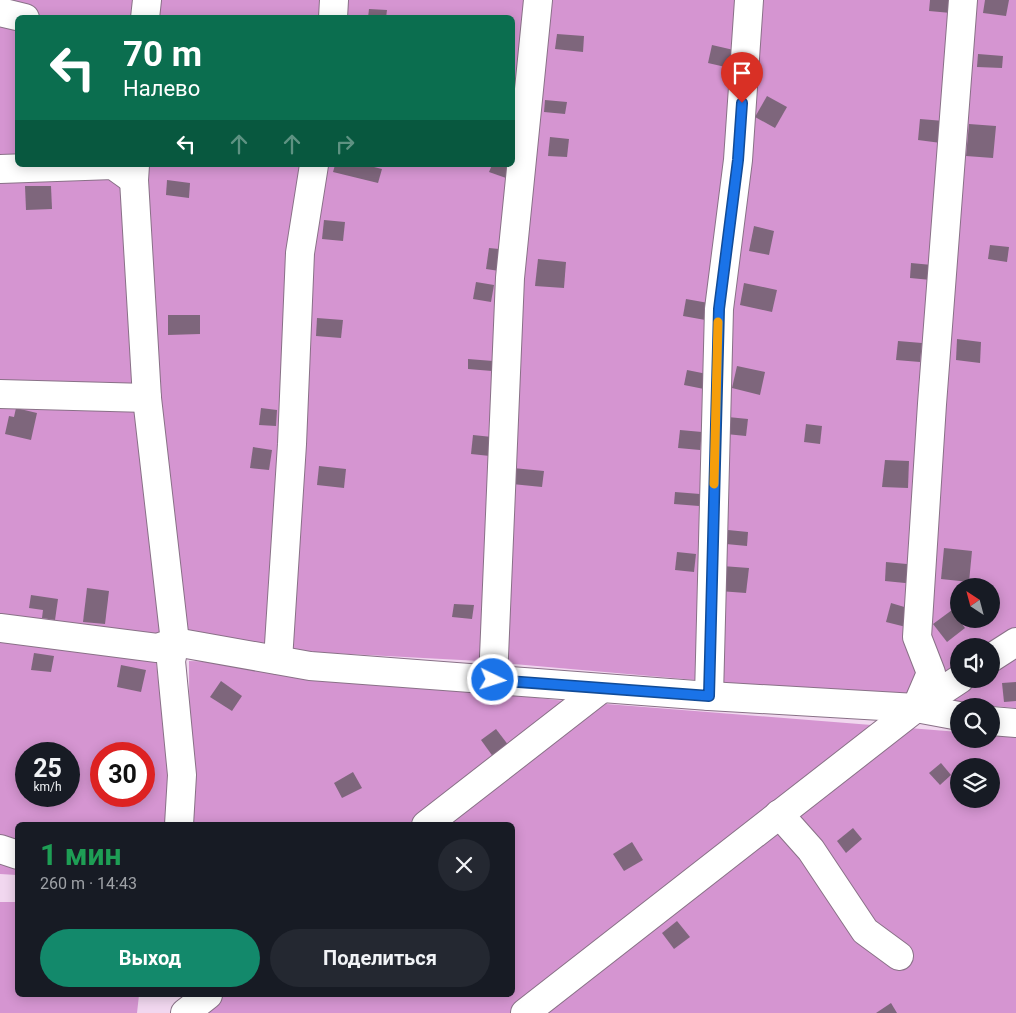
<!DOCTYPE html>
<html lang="ru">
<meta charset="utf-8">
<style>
body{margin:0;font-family:Roboto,sans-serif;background:#242831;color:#f1f3f6;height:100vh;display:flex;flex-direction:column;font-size:19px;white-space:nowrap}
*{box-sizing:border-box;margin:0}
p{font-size:16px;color:#9ea1a6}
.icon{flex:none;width:28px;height:28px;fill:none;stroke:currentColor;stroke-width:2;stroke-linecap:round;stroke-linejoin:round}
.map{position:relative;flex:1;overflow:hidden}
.sheet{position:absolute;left:15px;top:822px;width:500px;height:175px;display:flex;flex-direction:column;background:#171b24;border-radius:8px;box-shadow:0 2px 12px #0003}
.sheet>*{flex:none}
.banner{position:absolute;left:15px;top:15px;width:500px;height:152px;border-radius:8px;box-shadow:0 2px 12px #0003;background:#0b6e4f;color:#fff;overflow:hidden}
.needle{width:32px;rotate:324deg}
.buttons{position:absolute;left:950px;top:578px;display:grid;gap:10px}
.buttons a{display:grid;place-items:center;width:50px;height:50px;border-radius:50%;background:#171b24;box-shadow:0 2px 12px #0003;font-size:25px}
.speed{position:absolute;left:15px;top:742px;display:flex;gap:10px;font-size:25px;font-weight:700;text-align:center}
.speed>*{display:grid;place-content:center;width:65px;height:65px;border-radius:50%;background:#171b24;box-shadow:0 2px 12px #0003;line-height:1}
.speed small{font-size:12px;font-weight:400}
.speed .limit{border:8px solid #d22;background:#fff;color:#111}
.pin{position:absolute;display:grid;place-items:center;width:42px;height:42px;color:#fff;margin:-51px -21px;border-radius:50% 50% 50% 0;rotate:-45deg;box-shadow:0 0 5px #0007}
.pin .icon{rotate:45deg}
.me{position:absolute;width:55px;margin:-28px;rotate:94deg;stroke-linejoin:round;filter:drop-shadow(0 0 4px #0008)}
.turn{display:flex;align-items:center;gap:18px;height:105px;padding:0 25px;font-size:22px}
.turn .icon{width:65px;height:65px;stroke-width:2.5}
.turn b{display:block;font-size:35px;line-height:42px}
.lanes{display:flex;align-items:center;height:48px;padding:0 25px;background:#0003;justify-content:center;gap:25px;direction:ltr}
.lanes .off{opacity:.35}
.round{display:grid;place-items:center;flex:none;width:52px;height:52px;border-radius:26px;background:#242831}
.overview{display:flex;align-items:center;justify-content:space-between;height:85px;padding:0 25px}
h1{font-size:30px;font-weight:700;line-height:38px;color:#1e9e55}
.cta{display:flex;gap:10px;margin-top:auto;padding:10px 25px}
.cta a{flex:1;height:58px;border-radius:30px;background:#13896b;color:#fff;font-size:20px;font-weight:700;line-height:58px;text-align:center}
.cta a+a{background:#242831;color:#f1f3f6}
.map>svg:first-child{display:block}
.green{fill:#d595d1;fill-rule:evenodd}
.building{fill:#7e667c}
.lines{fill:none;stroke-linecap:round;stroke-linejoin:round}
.minor-casing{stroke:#897187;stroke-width:30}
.minor{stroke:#fff;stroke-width:28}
.route-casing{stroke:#114b97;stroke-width:12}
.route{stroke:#1a73e8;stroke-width:9}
.slow{stroke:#f59e0b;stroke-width:9}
</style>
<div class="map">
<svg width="1016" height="1013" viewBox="0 0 1016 1013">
<rect width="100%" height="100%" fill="#f1d7ef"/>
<g class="green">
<path d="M15 0H1016V708L480 661 292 651 162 630 153 637 170 775 168 825H18L17 875 0 874V23L9 24ZM18 18H512V165H18ZM959 586H991V619H959ZM959 646H991V679H959ZM26 754H69V796H26ZM101 754H144V796H101Z"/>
<path d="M189 661 222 662 556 700 959 732V739H991V735L1016 737V1013H181L182 995H512V825H190ZM959 766H991V799H959Z"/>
<polygon points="0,902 17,902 18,995 139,995 137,1013 0,1013"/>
</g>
<g class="building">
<polygon points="930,0 953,0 951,13 929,11"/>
<polygon points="985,0 1009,0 1006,16 983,13"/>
<polygon points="369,9 387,10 386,18 368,18"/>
<polygon points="557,34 584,36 583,52 555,49"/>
<polygon points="712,45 738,51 734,69 708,63"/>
<polygon points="978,54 1003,56 1002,68 977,67"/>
<polygon points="767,96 787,107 775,128 755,117"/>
<polygon points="545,100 567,102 565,114 544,112"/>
<polygon points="920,119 944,121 941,143 918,140"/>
<polygon points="969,124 996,126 993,158 966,156"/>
<polygon points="550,137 569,139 567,157 548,156"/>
<polygon points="335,165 366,165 382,169 378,183 333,172"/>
<polygon points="492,165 511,165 506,178 489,172"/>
<polygon points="167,180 190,183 189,198 166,195"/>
<polygon points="25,186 51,186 52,209 26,210"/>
<polygon points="324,220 345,222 343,241 322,239"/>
<polygon points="754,226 774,231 769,255 749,251"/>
<polygon points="990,245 1009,247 1007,262 988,259"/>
<polygon points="489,248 509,250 506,272 486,269"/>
<polygon points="538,259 566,262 564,288 535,286"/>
<polygon points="911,263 932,265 931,280 910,278"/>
<polygon points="476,282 494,285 491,302 473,299"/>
<polygon points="744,283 777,290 772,312 740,305"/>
<polygon points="686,299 714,304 711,321 683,316"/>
<polygon points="168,315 200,315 200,334 168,335"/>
<polygon points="317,318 343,320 341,338 316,336"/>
<polygon points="957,339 981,342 980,363 956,360"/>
<polygon points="898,341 922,343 920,362 896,360"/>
<polygon points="468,359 493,361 492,371 468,369"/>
<polygon points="737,366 765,372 760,395 732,388"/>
<polygon points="687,370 707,374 704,389 684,385"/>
<polygon points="16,408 37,413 31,440 5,434 9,416 14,417"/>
<polygon points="261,408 277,410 276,426 259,425"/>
<polygon points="728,417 748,419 746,436 726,434"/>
<polygon points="806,424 822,426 820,444 804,442"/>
<polygon points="680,430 702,432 700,450 678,448"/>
<polygon points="473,435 492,437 490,456 471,454"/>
<polygon points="253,447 272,450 269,470 250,468"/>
<polygon points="885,460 909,461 908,488 882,487"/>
<polygon points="319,466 346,469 344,488 317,485"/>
<polygon points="513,468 544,471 542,487 512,484"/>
<polygon points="675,492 700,494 699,506 674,504"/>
<polygon points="728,530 748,532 747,546 726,544"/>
<polygon points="944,548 972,551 969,582 941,579"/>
<polygon points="677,552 696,554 694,572 675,570"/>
<polygon points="886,562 917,565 915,584 885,581"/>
<polygon points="722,566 749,568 746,593 719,591"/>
<polygon points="87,588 109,591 105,624 83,622"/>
<polygon points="31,595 58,599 55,620 42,618 43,610 29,608"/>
<polygon points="891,603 911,609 906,627 886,622"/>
<polygon points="454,604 474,605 472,619 452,617"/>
<polygon points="952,610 965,628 947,642 933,624"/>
<polygon points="34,653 54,656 51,672 31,670"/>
<polygon points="121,665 146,670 141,692 117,687"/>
<polygon points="221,681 242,696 232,711 210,697"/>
<polygon points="1016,682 1016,701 1004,702 1002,683"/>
<polygon points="496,729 509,746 494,758 481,740"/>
<polygon points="941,763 951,775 940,785 929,773"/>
<polygon points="353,772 362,788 342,798 334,783"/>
<polygon points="853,828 862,839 846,853 837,841"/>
<polygon points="632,842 643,860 624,871 613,854"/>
<polygon points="677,921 690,937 674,949 662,933"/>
<polygon points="891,1003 897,1013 876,1013"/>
</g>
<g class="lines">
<defs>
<g id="minor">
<polyline points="0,12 25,18"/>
<polyline points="145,18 147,0"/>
<polyline points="333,18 334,0"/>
<polyline points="135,165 134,180 147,398 175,642 171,661 182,775 179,825"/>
<polyline points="0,169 113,165 134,180"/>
<polyline points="0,394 147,398"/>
<polyline points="0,628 157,648 175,642 310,666 709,696 916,708 959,716"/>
<polyline points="991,658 1016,642"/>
<polyline points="278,660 292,444 300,253 314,165"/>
<polyline points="493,680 510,278 538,0"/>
<polyline points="709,696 719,309 738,160 749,0"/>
<polyline points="916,708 931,673 917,637 932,404 963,0"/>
<polyline points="991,721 1016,723"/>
<polyline points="779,814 811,850 865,931 899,956"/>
<polyline points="426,825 601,689"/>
<polyline points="0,849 18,855"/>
<polyline points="185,1013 208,995"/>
<polyline points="525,1013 916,708 960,679"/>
</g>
</defs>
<use href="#minor" class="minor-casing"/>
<use href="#minor" class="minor"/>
</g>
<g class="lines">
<defs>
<polyline id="route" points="493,680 709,696 719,309 738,160 742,103"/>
</defs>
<use href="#route" class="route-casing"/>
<use href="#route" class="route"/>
<polyline class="slow" points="714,484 718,322"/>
</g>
</svg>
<div class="buttons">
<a><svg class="needle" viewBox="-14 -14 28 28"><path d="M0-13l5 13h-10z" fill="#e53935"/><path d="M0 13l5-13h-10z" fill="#9ea1a6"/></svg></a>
<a><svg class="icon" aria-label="sound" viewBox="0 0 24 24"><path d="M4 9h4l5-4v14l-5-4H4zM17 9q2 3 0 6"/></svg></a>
<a><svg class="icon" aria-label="search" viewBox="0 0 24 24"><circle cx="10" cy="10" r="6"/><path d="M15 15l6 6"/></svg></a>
<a><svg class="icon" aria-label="layers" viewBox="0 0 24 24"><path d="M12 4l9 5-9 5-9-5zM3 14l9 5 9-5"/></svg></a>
</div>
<div class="speed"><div>25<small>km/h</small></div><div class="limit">30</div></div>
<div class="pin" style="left:742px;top:103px;background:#d93025"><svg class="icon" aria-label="arrive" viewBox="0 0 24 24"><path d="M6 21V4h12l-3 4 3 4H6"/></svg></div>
<svg class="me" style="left:493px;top:680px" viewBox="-20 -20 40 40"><circle r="17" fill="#1a73e8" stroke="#fff" stroke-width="3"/><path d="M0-11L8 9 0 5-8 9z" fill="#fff"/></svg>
<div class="banner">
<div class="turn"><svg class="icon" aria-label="left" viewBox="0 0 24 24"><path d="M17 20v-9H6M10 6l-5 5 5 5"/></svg><div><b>70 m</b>Налево</div></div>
<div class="lanes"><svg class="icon" aria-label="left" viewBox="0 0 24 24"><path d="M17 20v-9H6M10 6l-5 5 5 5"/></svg><svg class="icon off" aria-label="ahead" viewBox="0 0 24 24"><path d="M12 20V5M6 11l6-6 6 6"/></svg><svg class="icon off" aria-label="ahead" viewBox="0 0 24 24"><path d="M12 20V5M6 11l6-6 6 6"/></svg><svg class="icon off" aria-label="right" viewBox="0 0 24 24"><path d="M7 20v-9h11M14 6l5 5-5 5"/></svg></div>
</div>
<section class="sheet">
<div class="overview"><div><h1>1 мин</h1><p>260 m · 14:43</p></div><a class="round"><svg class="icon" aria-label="close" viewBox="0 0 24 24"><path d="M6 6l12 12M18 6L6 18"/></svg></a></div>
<div class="cta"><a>Выход</a><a>Поделиться</a></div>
</section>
</div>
